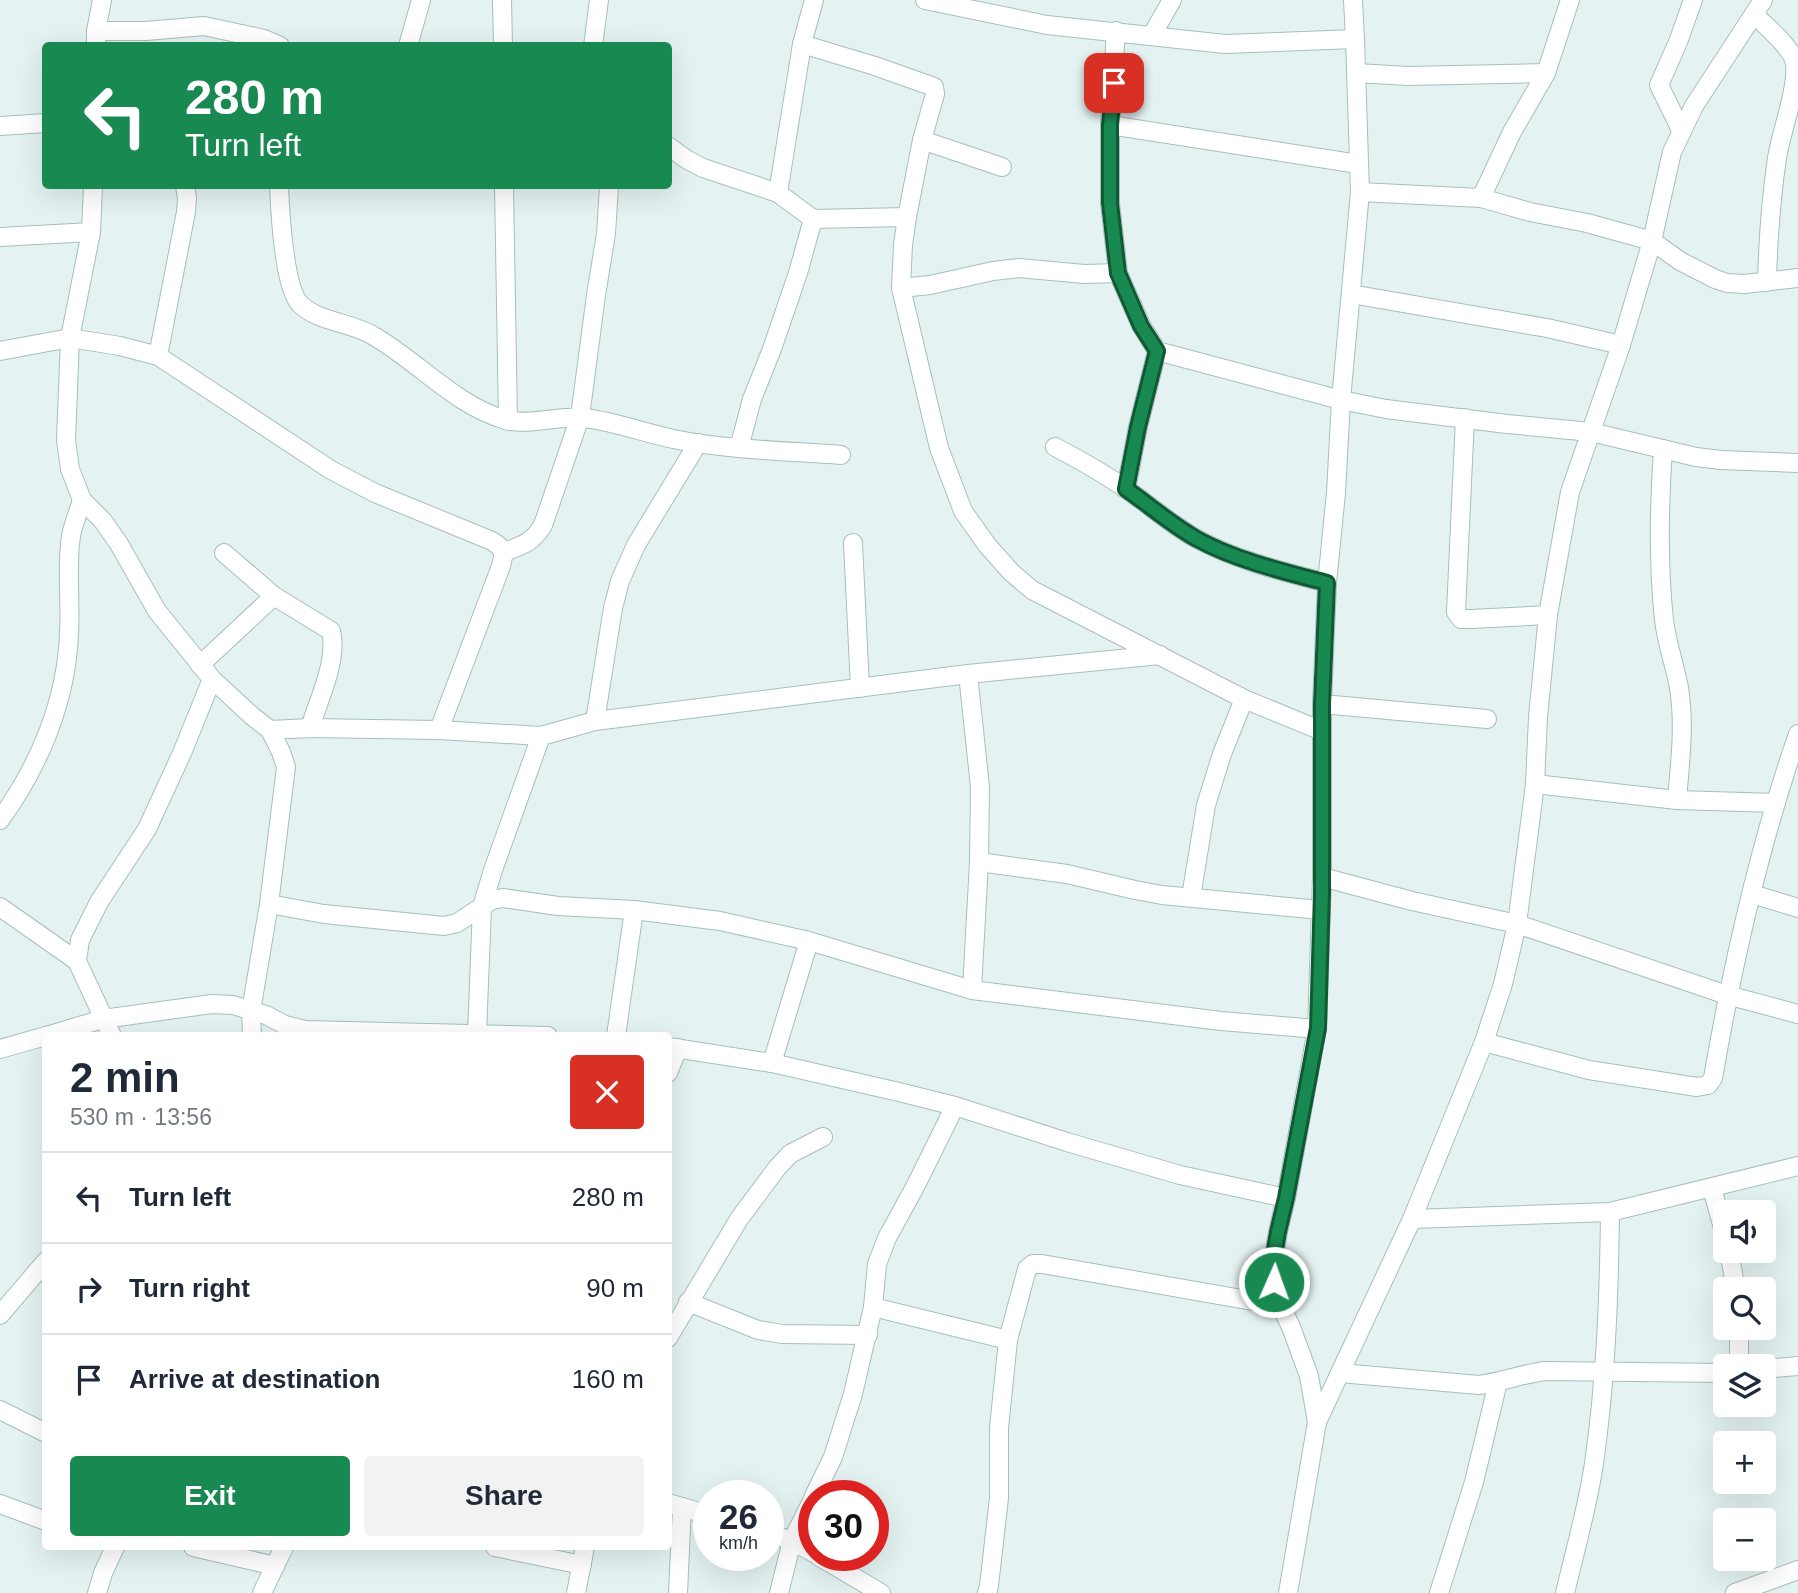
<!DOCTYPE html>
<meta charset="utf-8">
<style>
body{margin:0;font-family:Helvetica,sans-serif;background:#f2f2f3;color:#1f2937;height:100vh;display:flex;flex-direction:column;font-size:26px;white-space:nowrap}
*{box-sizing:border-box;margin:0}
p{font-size:23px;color:#747a83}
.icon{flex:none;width:38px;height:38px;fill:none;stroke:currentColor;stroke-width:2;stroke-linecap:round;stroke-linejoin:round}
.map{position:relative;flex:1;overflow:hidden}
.details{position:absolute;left:42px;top:1032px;width:630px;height:518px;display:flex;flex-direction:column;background:#fff;border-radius:7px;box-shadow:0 7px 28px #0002}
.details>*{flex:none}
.guide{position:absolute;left:42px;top:42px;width:630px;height:147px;border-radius:7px;box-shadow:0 7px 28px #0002;background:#178951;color:#fff;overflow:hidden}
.fabs{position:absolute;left:1713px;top:1200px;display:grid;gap:14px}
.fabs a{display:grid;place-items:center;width:63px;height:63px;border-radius:7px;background:#fff;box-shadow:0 7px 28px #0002;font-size:35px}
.speed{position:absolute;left:693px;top:1480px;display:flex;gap:14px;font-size:35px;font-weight:700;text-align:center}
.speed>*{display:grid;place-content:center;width:91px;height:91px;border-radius:50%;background:#fff;box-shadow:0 7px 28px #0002;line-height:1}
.speed small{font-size:18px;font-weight:400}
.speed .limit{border:10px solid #d22;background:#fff;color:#111}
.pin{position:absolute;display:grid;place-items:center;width:60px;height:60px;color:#fff;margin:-30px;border-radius:14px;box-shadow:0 4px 10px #0006}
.me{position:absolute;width:77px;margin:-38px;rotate:2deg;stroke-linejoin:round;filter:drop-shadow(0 0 5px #0008)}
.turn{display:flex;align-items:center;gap:24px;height:147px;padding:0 28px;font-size:32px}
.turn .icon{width:91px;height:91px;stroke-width:2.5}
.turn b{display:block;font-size:49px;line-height:60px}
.round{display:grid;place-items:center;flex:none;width:74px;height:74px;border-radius:7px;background:#f2f2f3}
.summary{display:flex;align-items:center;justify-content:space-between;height:119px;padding:0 28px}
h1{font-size:42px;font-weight:600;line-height:52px}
.action{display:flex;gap:14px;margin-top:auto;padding:14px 28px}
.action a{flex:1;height:80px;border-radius:7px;background:#178951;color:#fff;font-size:28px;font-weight:600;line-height:80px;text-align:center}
.action a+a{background:#f2f2f3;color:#1f2937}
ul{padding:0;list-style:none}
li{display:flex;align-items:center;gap:21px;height:91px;padding:0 28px;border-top:2px solid #e0e1e3}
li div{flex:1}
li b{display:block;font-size:26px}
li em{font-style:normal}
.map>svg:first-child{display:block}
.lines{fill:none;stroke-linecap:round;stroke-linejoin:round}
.street-casing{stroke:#a6bfbd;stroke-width:20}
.street{stroke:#fff;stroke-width:18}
.route-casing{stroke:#0f5935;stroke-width:18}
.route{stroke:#178951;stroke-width:12}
</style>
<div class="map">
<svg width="1798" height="1593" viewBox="0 0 1798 1593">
<rect width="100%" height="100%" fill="#e4f3f2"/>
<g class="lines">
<defs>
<g id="street">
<polyline points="502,0 503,46"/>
<polyline points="925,0 1047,25 1225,44 1355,39"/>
<path d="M1754 14C1765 26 1792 47 1795 63 1798 88 1781 132 1777 158 1771 199 1768 241 1767 282"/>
<polyline points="96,31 146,31 204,26 264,39 280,46"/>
<polyline points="1116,31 1110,125 1110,203 1118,273 1141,325 1157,351 1341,400 1386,409 1507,424 1591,432 1696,457 1721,460 1798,463"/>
<polyline points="1152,35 1172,0"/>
<polyline points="802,44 875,66 934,87 935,94 922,140 907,217 903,245 901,288 939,448 963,511 987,545 1011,572 1032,590 1244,699 1322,731"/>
<polyline points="96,46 96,31 102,0"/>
<polyline points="408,46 421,0"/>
<polyline points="593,46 599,0"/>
<polyline points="1356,73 1408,76 1546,73"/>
<polyline points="1110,125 1358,164"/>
<polyline points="0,126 46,123"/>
<polyline points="1681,130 1659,85 1678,42 1693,0"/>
<polyline points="922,140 1002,167"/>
<polyline points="668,146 686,159 703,168 778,193"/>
<polyline points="93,186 91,232 70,338 66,440 70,469 82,500 103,521 119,544 157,611 212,679 252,716 270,730 281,752 286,767 269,904 251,1011 252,1036"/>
<path d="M279 186C280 210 284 288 300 304 316 321 352 323 372 335 418 361 454 405 506 420 528 426 562 415 585 418 617 422 647 434 678 440 732 450 787 451 841 455"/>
<polyline points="504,186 508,421"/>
<polyline points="1360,192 1481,198 1530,212 1587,223 1652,241 1680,261 1715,279 1727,283 1744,284 1798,278"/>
<polyline points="1481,198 1512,132 1546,73 1570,0"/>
<polyline points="813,219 907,217"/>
<polyline points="0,237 91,232"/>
<polyline points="901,288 930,285 993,271 1019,268 1084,274 1118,273"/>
<polyline points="1351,294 1547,328 1621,345"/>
<polyline points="0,351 70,338 120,346 158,356 331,470 375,493 492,541 499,546 504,552 501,566 439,730"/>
<polyline points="158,356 186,212 187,198 185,186"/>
<polyline points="1465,418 1456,612 1461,619 1471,619 1548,615"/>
<path d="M1055 447C1080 460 1105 474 1129 491 1152 507 1174 527 1199 540 1239 561 1284 572 1327 583"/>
<polyline points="739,448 752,399 772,349 798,273 813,219 778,193 802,44 814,0"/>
<path d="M1663 449C1659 506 1658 564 1664 620 1667 645 1675 665 1679 688 1685 726 1680 762 1677 800"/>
<polyline points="1126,489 1138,427 1157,351"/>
<polyline points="853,543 860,688"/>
<path d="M504 552C523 545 532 543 543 525L580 417 596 295 606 234 609 186"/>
<path d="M224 553 274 596 331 631C338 661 319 698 310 728"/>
<polyline points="200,665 274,596"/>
<polyline points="968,674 980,787 979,862 972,990"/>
<polyline points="1322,704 1487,719"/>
<polyline points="595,721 613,608 620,581 636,545 698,443"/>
<polyline points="270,730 310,728 439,730 541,736 595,721 968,674 1160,655"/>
<polyline points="1535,784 1677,800 1776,803"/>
<path d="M0 820C40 765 67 699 69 632 71 600 66 568 71 536 73 524 79 511 82 500"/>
<polyline points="979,862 1067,874 1135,890 1162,895 1321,910"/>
<polyline points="1322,877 1412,901 1517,924 1727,995 1798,1014"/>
<polyline points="1752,894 1798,908"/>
<polyline points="1191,897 1206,805 1222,754 1244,699"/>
<polyline points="269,904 324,914 444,926 457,923 492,900 503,898 558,906 634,910 720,921 809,941 972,990 1221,1021 1317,1029"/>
<polyline points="0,907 77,961"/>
<polyline points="477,1034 482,907 493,870 541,736"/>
<polyline points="46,1036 103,1019 212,1004 233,1005 266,1015 285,1025 305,1030 548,1036"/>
<polyline points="112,1036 77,961 80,940 99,902 147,829 182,753 212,679"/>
<polyline points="616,1036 634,910"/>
<path d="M1484 1042 1589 1070 1697 1087 1708 1085 1713 1078C1733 962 1759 846 1798 734"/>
<polyline points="668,1047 772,1063 899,1092 955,1106 1067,1142 1180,1175 1286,1198"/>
<polyline points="0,1049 46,1036"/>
<polyline points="772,1063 809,941"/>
<polyline points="668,1073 678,1048"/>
<polyline points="1712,1188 1726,1239"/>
<polyline points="1412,1219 1610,1212 1798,1166"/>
<polyline points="1729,1251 1736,1290"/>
<polyline points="688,1302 758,1330 782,1334 868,1335"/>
<polyline points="873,1307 1008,1340"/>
<polyline points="0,1315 46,1261"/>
<polyline points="1739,1328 1739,1367"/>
<polyline points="668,1338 739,1219 777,1168 790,1154 823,1137"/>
<polyline points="1764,1369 1798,1366"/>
<path d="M1340 1373 1479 1385C1502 1382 1522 1374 1545 1371L1726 1373"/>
<polyline points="0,1410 46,1433"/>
<polyline points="1317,1422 1309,1376 1291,1327 1281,1306 1274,1282 1273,1261 1278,1232 1286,1198 1317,1029 1322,877 1322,704 1327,583 1336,493 1341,400 1360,192 1355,39 1353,0"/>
<polyline points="814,1496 833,1457 853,1394 873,1307 877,1264 887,1238 916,1185 955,1106"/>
<polyline points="668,1503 709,1515"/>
<polyline points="0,1504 46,1521"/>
<polyline points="768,1533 792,1541 814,1553"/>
<polyline points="193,1547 275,1566"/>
<polyline points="495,1547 582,1565"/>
<polyline points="818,1556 881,1593"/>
<polyline points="97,1593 103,1573 115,1547"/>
<polyline points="262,1593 284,1547"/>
<polyline points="576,1593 585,1547"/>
<polyline points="678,1593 682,1507"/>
<polyline points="779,1593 792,1541 814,1497"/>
<polyline points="987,1593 989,1586 999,1498 999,1428 1008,1340 1027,1269 1033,1264 1042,1264 1281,1306"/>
<polyline points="1288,1593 1317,1422 1412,1219 1484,1042 1503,984 1517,924 1535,784 1538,717 1548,615 1570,492 1621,345 1652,241 1672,152 1694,106 1763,0"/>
<polyline points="1439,1593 1474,1482 1498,1382"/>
<path d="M1565 1593C1575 1550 1588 1506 1594 1463 1606 1380 1609 1296 1610 1212"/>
<polyline points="1735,1593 1798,1570"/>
</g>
</defs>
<use href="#street" class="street-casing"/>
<use href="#street" class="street"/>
</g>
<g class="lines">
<defs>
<path id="route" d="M1114 83 1110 125V203L1118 273 1141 326 1157 351 1138 427 1126 489C1149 505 1172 525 1197 539 1235 560 1285 572 1327 583L1322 704V893L1318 1028 1286 1198 1278 1232 1273 1261 1274 1282"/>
</defs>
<use href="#route" class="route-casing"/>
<use href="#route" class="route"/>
</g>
</svg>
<div class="fabs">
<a><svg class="icon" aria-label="sound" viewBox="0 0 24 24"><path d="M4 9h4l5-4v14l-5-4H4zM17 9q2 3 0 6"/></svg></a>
<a><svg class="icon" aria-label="search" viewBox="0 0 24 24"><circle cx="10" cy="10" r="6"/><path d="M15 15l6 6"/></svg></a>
<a><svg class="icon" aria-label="layers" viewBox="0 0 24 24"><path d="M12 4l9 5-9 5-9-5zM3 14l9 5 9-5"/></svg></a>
<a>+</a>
<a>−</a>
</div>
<div class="speed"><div>26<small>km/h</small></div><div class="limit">30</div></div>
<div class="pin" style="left:1114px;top:83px;background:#d93025"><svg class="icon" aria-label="arrive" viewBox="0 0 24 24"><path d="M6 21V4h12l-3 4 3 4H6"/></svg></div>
<svg class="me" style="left:1274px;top:1282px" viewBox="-20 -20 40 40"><circle r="17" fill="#178951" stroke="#fff" stroke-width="3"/><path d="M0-11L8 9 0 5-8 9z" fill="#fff"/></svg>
<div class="guide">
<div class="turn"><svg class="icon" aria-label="left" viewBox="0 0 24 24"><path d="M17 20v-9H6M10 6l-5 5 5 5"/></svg><div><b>280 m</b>Turn left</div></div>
</div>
<section class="details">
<div class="summary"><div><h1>2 min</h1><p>530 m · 13:56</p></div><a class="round" style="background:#d93025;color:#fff"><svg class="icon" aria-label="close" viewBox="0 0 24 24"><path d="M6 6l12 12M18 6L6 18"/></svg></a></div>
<ul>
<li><svg class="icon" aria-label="left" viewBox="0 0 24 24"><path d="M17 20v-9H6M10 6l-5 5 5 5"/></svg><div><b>Turn left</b></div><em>280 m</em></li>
<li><svg class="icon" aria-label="right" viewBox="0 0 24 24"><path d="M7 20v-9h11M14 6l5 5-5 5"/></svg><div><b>Turn right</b></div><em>90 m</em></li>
<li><svg class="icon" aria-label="arrive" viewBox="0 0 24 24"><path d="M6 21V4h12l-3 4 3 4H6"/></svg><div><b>Arrive at destination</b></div><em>160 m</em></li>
</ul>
<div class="action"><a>Exit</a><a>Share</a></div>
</section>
</div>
